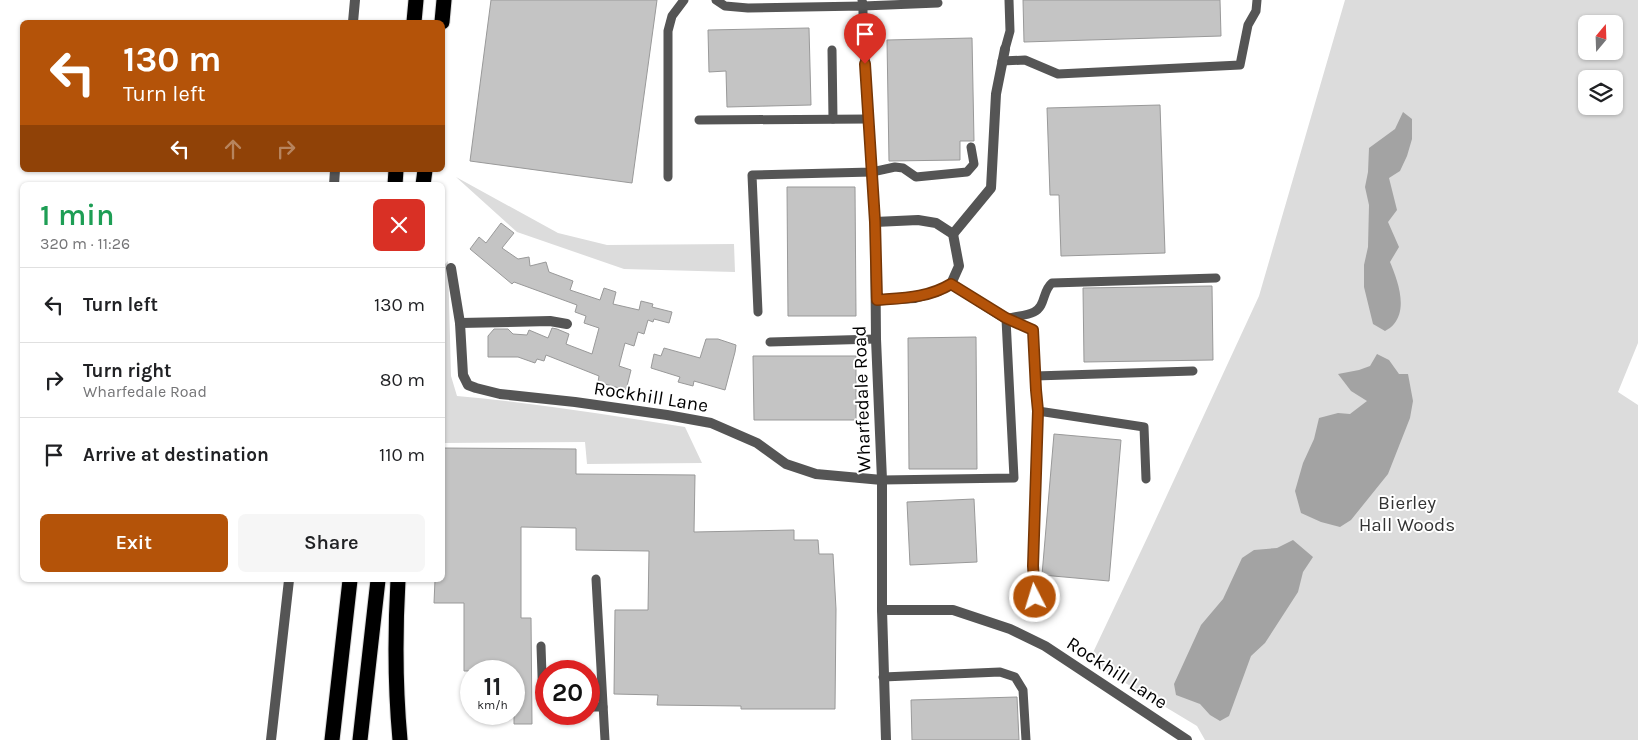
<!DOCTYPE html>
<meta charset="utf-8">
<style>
body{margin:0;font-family:Karla,sans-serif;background:#f6f6f6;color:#202124;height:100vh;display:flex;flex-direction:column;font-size:19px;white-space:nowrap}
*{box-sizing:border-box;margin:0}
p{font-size:16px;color:#757577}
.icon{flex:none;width:28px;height:28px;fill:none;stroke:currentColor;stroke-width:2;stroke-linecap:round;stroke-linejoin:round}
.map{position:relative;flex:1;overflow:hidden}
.sheet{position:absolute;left:20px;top:182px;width:425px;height:400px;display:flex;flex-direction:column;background:#fff;border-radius:8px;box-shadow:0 1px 4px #0004}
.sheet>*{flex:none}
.guide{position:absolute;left:20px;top:20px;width:425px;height:152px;border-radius:8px;box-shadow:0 1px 4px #0004;background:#b45309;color:#fff;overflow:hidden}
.needle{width:32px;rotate:19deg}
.buttons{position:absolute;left:1578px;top:15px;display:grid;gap:10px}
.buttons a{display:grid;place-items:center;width:45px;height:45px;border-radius:8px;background:#fff;box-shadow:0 1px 4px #0004;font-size:25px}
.speed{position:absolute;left:460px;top:660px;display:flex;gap:10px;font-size:25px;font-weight:700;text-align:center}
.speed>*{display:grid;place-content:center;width:65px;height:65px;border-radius:50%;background:#fff;box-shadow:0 1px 4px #0004;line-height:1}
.speed small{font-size:12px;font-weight:400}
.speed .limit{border:8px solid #d22;background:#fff;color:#111}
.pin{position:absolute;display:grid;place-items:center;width:42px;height:42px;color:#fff;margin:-51px -21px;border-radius:50% 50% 50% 0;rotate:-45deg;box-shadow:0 0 5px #0007}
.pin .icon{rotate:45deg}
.me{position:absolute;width:55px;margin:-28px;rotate:355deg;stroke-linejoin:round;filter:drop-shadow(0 0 4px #0008)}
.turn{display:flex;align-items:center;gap:18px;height:105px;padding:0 20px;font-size:22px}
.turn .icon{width:65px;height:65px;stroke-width:2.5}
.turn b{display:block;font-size:35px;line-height:42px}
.lanes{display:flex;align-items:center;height:48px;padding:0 20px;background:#0003;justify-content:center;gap:25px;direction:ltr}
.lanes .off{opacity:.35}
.round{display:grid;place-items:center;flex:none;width:52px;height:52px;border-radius:8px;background:#f6f6f6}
.summary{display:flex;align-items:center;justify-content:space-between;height:85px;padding:0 20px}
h1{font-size:30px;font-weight:600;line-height:38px;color:#1e9e55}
.action{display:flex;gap:10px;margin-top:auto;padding:10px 20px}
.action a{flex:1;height:58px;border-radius:8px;background:#b45309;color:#fff;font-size:20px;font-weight:600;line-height:58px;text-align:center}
.action a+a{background:#f6f6f6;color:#202124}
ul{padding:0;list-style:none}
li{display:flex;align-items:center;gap:15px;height:75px;padding:0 20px;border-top:1px solid #e0e0e0}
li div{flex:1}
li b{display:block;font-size:19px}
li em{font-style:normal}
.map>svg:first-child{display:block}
.green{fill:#dcdcdc;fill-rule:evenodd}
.water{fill:#a3a3a3}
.building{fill:#c4c4c4;stroke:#999}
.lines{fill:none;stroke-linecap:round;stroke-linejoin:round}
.motorway-casing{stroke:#dbdbdb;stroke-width:17}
.service{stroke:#555;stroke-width:9}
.minor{stroke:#555;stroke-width:10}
.tertiary{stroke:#555;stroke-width:10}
.motorway{stroke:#000;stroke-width:15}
.route-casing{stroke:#753606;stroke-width:12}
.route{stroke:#b45309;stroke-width:9}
.labels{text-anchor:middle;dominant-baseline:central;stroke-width:4;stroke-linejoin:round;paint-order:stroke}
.street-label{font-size:19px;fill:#000;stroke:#fff}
.park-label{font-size:19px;fill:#333;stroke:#fff}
</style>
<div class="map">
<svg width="1638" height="740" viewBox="0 0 1638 740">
<rect width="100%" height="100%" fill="#fff"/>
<g class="green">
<path d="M1345 0H1638V343L1618 392 1638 405V740H1205L1197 726 1089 661 1149 534 1259 296ZM1586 24H1614V51H1586ZM1586 79H1614V106H1586Z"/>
<polygon points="456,177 558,233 607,245 734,244 735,272 624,269 517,232"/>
<path d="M448 261 451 376 457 396C534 403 609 415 685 427L702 463 587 464 585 442 443 443 442 267Z"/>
</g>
<g class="water">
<path d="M1403 112 1412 119V139L1407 156 1400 171 1389 178 1397 210 1388 222 1399 247 1390 262C1397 279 1408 307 1394 324 1392 327 1388 329 1385 331L1373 324 1364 287V265L1368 247 1369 205 1365 187 1368 172 1369 148 1395 129Z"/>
<polygon points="1377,354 1389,360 1399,374 1408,374 1413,401 1410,418 1388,474 1351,520 1340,527 1321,522 1301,513 1295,491 1303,463 1314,439 1319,418 1338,413 1350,414 1367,401 1351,391 1338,374 1359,370 1370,366"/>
<polygon points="1293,540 1313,557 1303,572 1298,592 1265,643 1251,656 1229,716 1220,721 1210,715 1200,704 1176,695 1174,684 1201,625 1223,599 1242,558 1254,550 1277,548"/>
</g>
<g class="building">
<polygon points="491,0 657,0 632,183 470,161"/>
<polygon points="1023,0 1220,0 1221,36 1024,42"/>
<polygon points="809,28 811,105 727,107 726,71 709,72 708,30"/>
<polygon points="972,38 974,141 960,141 960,160 889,161 887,40"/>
<polygon points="1160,105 1165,253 1061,256 1059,195 1050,195 1047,108"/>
<polygon points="787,187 855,187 856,316 788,316"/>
<polygon points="501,223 514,233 502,248 518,259 529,257 530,266 546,262 549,272 573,281 570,290 600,300 604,288 616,292 613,304 639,310 641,301 653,304 652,307 672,312 669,323 654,319 653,322 648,320 644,334 638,332 634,346 625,343 619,366 631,370 626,390 598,382 599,376 546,355 544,361 537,359 535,363 518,357 488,357 488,336 494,329 508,329 513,334 527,335 529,330 548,338 552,328 557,329 569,334 566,344 592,354 599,328 584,323 586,316 575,312 577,305 514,282 512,284 470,249 479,237 486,243"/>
<polygon points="1212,286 1213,360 1084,362 1083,288"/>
<polygon points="976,337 977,469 909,469 908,338"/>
<polygon points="706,339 718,339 736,345 735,352 725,390 694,381 693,386 678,382 680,377 651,368 654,354 661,356 664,348 700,358"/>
<polygon points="753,356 856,356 856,420 754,420"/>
<polygon points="1054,434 1121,440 1109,581 1042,575"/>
<polygon points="442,448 576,449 576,474 695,475 694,532 794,530 794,540 818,540 819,554 833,554 836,609 835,709 741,709 741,706 657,705 658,695 614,694 615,610 648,610 649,551 576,550 576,528 521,527 521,618 531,618 532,724 514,724 514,671 464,671 464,603 434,603 435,580 442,580"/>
<polygon points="974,499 977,562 910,565 907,502"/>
<polygon points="1017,697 1019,740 912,740 911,700"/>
</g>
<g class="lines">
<defs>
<g id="motorway">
<polyline points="414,22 416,0"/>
<polyline points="442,22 444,0"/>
<polyline points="395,185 396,170"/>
<polyline points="423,185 425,170"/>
<path d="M398 580C395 634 395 686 400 740"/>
<polyline points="332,740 350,580"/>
<polyline points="360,740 378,580"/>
</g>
</defs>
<use href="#motorway" class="motorway-casing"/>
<g class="service">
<polyline points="716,0 725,6 748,8 863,6 863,27"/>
<polyline points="862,0 863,6 938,3"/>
<polyline points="1005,49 1010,31 1009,0"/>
<polyline points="832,50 833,119"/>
<polyline points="1002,61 1025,60 1058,74 1240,65 1248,25 1256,11 1257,0"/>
<polyline points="699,120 869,119"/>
<polyline points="668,177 668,31 672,16 684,0"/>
<polyline points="758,312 752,175 872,172 895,167 903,168 916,177 967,172 974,164 971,147"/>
<polyline points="1006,319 1033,330 1036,391 1038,411 1144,427 1146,479"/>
<path d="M1006 319C1015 316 1026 316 1034 312 1046 306 1042 291 1052 283L1216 278"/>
<polyline points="770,342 876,339"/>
<polyline points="1035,376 1193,371"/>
<polyline points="882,480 1014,478 1006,319"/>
<polyline points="596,579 605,740"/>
<polyline points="1035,597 1033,566 1038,411"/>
<polyline points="541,646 543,704 546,705"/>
<polyline points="883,677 1000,672 1015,677 1023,690 1026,740"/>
<polyline points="589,707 603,707"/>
</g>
<g class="minor">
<polyline points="863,27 875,222 876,339 882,480 882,610"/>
<polyline points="875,222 918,220 936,223 953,234 959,266 951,284 939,291 915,298 877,300"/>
<polyline points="953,234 991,188 996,94 1005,49"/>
<polyline points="451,268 460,323 463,375 468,385 476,388 500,394 575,402 667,415 711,423 757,443 786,464 816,474 882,480"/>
<polyline points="951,284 1006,319"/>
<polyline points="460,323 550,321 567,324"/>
</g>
<g class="tertiary">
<polyline points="353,22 355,0"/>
<polyline points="334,185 335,170"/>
<polyline points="271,740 289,580"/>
<polyline points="886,740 882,610 953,610 1010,629 1045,646 1187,740"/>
</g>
<use href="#motorway" class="motorway"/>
</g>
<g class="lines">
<defs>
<path id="route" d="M865 64 875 222 877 300C903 298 928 298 951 284L1006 318 1033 330 1036 390 1038 411 1033 566 1035 597"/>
</defs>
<use href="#route" class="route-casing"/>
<use href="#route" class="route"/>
</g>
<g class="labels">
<g class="street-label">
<text transform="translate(651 397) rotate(9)">Rockhill Lane</text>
<text transform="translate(862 399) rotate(-92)">Wharfedale Road</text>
<text transform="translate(1117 673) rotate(33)">Rockhill Lane</text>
</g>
<g class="park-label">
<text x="1407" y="503">Bierley<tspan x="1407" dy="22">Hall Woods</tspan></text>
</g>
</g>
</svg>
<div class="buttons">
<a><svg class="needle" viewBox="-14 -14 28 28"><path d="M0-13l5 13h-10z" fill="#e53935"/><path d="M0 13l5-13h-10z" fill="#757577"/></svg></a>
<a><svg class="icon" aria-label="layers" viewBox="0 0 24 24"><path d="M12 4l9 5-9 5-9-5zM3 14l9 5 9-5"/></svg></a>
</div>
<div class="speed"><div>11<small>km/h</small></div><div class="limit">20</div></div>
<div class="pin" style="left:865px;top:64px;background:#d93025"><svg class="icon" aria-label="arrive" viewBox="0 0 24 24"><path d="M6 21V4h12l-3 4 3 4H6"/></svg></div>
<svg class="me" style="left:1035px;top:597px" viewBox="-20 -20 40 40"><circle r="17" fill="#b45309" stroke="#fff" stroke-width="3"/><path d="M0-11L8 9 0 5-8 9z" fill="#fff"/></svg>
<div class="guide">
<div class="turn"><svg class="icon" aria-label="left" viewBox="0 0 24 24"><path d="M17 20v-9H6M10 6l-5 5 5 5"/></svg><div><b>130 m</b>Turn left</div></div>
<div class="lanes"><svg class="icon" aria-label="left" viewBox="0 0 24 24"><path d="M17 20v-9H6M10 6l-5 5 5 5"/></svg><svg class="icon off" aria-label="ahead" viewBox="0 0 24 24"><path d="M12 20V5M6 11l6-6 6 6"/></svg><svg class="icon off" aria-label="right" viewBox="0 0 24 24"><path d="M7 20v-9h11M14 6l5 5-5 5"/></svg></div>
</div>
<section class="sheet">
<div class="summary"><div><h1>1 min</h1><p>320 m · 11:26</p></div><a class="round" style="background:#d93025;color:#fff"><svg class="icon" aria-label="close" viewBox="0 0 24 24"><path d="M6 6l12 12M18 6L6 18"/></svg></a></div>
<ul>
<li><svg class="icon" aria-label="left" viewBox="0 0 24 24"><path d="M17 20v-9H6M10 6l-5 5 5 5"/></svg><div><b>Turn left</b></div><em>130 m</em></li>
<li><svg class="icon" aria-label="right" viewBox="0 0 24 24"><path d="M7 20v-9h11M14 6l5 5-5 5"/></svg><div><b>Turn right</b><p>Wharfedale Road</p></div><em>80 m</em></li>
<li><svg class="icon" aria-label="arrive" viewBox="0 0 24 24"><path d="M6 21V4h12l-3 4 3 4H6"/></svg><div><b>Arrive at destination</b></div><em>110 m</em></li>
</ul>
<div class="action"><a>Exit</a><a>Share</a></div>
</section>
</div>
